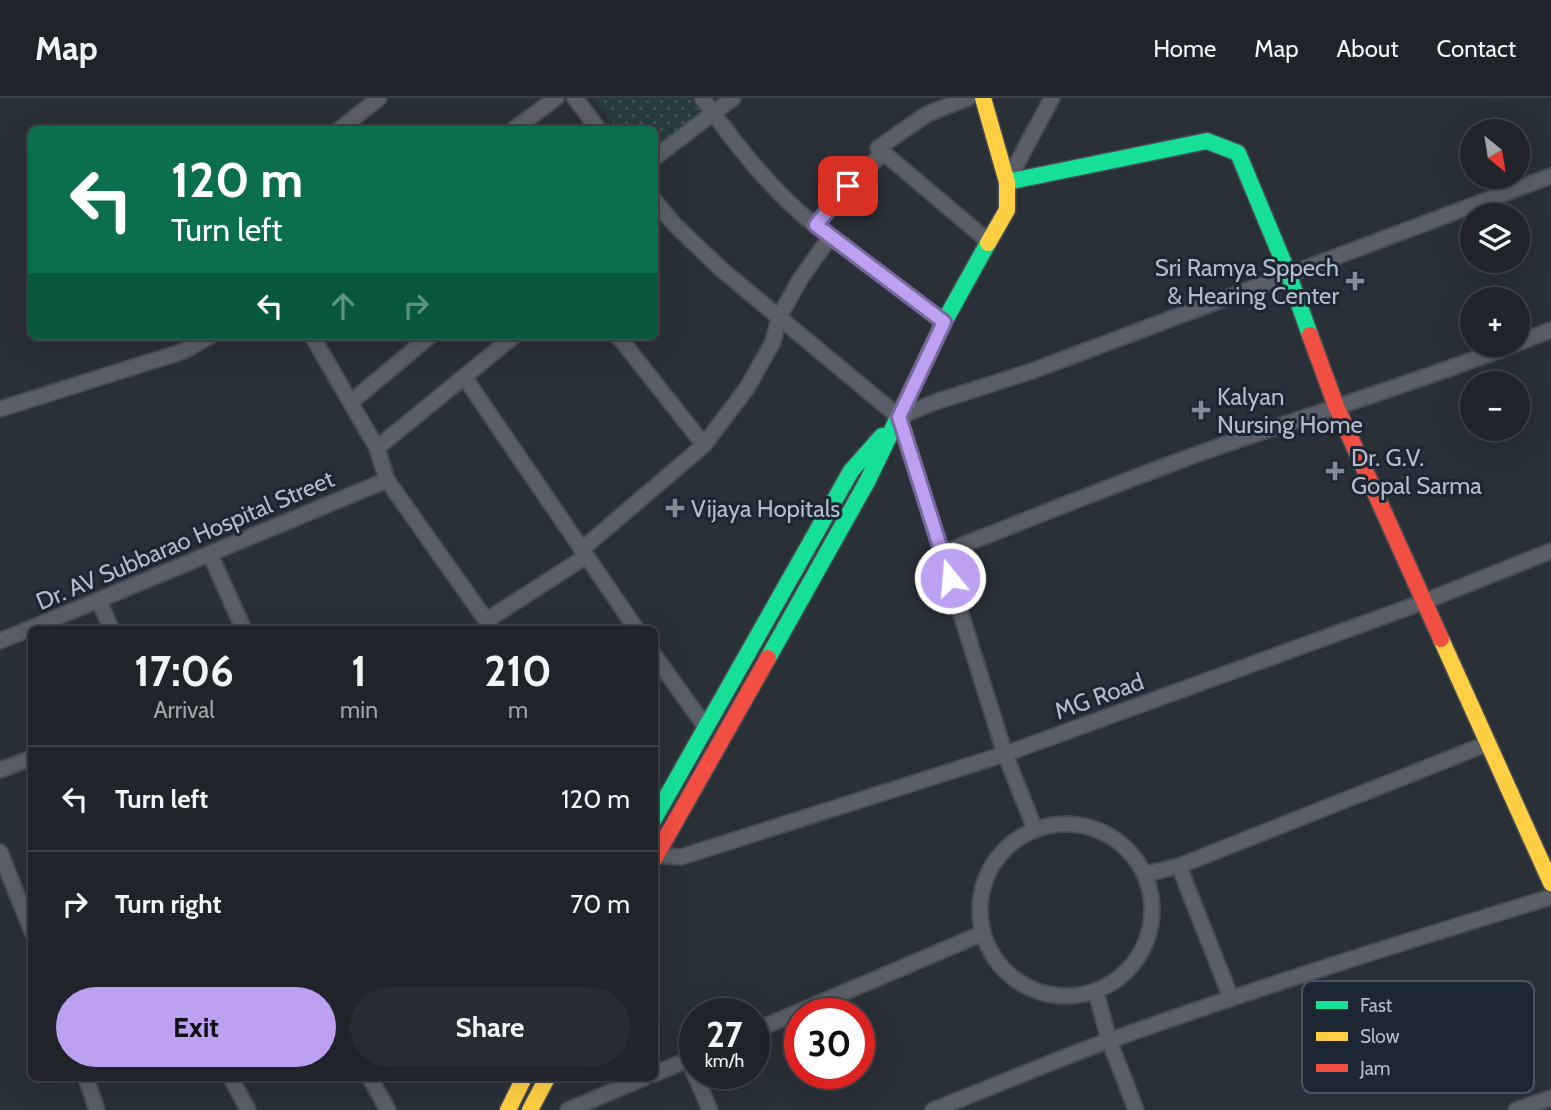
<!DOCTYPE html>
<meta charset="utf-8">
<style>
body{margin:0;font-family:Cabin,sans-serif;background:#282c32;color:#f1f3f6;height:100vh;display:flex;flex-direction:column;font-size:26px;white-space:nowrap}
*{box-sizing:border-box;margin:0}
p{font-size:23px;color:#a2a4a8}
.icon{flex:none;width:38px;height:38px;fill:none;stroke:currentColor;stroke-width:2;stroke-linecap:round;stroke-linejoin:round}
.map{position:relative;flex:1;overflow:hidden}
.sheet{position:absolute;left:28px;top:528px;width:630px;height:455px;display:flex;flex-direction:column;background:#20242a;border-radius:10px;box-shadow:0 7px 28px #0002,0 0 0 2px #3d4147}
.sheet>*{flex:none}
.hud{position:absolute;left:28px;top:28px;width:630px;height:214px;border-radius:10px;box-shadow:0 7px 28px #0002,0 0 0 2px #3d4147;background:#0b6e4f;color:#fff;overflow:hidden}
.needle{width:46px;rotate:150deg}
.controls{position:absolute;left:1460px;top:21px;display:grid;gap:14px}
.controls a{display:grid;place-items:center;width:70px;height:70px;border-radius:50%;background:#20242a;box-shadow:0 7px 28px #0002,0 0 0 2px #3d4147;font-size:35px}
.speed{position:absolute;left:679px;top:900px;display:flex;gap:14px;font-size:35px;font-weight:700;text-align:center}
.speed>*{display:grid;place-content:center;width:91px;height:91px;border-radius:50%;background:#20242a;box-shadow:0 7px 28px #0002,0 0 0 2px #3d4147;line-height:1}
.speed small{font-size:18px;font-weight:400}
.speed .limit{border:10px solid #d22;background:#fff;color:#111}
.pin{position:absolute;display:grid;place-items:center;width:60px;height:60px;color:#fff;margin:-30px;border-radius:14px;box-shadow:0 4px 10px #0006}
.me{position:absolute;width:77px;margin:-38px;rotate:343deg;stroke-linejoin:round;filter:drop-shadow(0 0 5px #0008)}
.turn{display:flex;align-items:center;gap:24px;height:147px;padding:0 28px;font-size:32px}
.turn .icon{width:91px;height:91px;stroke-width:2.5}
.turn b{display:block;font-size:49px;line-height:60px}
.lanes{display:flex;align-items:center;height:66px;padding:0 28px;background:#0003;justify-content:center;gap:35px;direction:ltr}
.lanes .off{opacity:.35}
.eta{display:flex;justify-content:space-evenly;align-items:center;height:119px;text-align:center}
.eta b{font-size:42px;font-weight:800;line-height:49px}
.action{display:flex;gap:14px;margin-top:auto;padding:14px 28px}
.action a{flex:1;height:80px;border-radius:42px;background:#bca0f2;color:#111;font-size:28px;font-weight:800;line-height:80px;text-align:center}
.action a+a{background:#282c32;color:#f1f3f6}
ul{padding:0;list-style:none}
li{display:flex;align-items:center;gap:21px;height:105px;padding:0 28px;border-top:2px solid #3d4147}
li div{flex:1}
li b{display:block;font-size:26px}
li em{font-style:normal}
header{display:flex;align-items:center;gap:42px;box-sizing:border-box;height:98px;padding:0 35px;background:#20242a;border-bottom:2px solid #3d4147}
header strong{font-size:33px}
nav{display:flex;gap:38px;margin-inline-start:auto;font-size:24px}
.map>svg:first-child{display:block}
.park{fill:url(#park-dots)}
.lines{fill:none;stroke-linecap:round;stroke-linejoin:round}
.street-casing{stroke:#484c53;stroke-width:18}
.fast-casing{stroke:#484c53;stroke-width:19}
.slow-casing{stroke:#484c53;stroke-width:19}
.jam-casing{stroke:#484c53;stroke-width:19}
.street{stroke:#5a5e66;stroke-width:14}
.fast{stroke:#16e098;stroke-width:16}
.slow{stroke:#ffcf43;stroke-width:16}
.jam{stroke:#f24e42;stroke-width:16}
.route-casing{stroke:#7a689d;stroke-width:18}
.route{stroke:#bca0f2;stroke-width:12}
.poi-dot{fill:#848b96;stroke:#1d2633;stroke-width:2.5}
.labels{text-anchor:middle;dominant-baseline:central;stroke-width:6;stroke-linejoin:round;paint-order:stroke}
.poi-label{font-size:24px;fill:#b4bcc9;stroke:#1d2633;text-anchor:start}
.street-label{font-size:24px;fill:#b4bcc9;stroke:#1d2633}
.key{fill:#1d2633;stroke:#4a5360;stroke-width:2}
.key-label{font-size:19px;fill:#b4bcc9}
</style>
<header>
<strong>Map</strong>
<nav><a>Home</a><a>Map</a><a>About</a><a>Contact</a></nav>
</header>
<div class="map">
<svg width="1551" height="1012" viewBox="0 0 1551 1012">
<defs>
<pattern id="park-dots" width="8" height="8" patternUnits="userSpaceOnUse" patternTransform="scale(1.75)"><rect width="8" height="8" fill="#273a3e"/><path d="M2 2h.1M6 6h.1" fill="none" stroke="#445559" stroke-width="1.8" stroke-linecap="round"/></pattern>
</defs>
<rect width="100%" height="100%" fill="#2a3038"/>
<polygon class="park" points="593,0 691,0 702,14 655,50 654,32 618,31"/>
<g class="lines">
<defs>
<g id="street">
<polyline points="575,0 599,32"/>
<path d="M702 0C735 45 771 93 816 128 858 160 901 192 944 224"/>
<polyline points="968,0 927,16 878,50 988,143"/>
<polyline points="339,32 379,0"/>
<polyline points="513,32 556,0"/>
<polyline points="654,60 733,0"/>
<polyline points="1007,84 1052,0"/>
<polyline points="654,102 674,126 721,171 899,319 1005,656 1035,731"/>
<polyline points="815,127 848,88 882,56"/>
<polyline points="312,238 377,350 387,382 493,532"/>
<polyline points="618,238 704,347"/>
<polyline points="1517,245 1551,232"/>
<polyline points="465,280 637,532"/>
<polyline points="351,304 430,238"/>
<polyline points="0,311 184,253 210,238"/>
<polyline points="899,319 935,304 1032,273 1551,78"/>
<polyline points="377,350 514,238"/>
<polyline points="581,452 704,347 747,290 773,244 779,219 801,180 831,138"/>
<path d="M942 455C1030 421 1117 385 1206 353 1308 317 1412 286 1513 247"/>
<polyline points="210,456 244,532"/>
<polyline points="99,503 112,532"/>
<polyline points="487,522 585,459"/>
<polyline points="0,543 387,382"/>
<polyline points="654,557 705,628"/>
<polyline points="0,672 32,660"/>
<circle cx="1066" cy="812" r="86"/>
<polyline points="0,754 32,834"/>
<polyline points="654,757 681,759 1005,656 1426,503 1551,453"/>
<polyline points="1179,768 1231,900"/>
<polyline points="1145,776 1179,768 1489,645"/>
<polyline points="1096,894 1109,942 1136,1012"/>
<polyline points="754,933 981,836"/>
<polyline points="688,961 710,1012"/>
<polyline points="654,976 695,959"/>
<polyline points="86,980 97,1012"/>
<polyline points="231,980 248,1012"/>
<polyline points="370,980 388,1012"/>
<polyline points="568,1012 644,980"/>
<path d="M933 1012C993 989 1051 963 1111 942 1256 890 1404 844 1551 799"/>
<polyline points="1516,1012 1551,1000"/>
</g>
<g id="fast">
<polyline points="1007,84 1207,43 1238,55 1288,175 1310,237"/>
<polyline points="768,560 868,382 944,224 988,145"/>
<polyline points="654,721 851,373 882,338"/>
</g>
<g id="slow">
<polyline points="983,0 1007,84 1007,112 988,145"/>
<polyline points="1441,541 1551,785"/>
<polyline points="508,1012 524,980"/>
<polyline points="530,1012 547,980"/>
</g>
<g id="jam">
<polyline points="1310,237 1336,308 1441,541"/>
<polyline points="654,761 768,560"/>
</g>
</defs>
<use href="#street" class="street-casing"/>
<use href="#fast" class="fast-casing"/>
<use href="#slow" class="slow-casing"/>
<use href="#jam" class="jam-casing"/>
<use href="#street" class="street"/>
<use href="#fast" class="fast"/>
<use href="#slow" class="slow"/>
<use href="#jam" class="jam"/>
</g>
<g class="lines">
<defs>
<polyline id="route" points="848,88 816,127 944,224 899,319 950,480"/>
</defs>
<use href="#route" class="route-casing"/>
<use href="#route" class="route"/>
</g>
<g class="poi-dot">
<path d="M1351.5 172.5h7v7h7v7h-7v7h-7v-7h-7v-7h7z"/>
<path d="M1197.5 301.5h7v7h7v7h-7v7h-7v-7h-7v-7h7z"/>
<path d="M1331.5 362.5h7v7h7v7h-7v7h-7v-7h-7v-7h7z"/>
<path d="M671.5 399.5h7v7h7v7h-7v7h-7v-7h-7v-7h7z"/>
</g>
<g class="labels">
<g class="poi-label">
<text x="1339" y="169" text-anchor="end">Sri Ramya Sppech<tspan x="1339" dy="28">&amp; Hearing Center</tspan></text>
<text x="1217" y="298">Kalyan<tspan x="1217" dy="28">Nursing Home</tspan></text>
<text x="1351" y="359">Dr. G.V.<tspan x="1351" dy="28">Gopal Sarma</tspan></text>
<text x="691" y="410">Vijaya Hopitals</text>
</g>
<g class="street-label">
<text transform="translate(185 442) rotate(-23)">Dr. AV Subbarao Hospital Street</text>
<text transform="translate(1099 598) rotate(-20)">MG Road</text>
</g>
</g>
<rect x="1302" y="883" width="232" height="112" rx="10" class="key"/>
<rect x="1316" y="903" width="32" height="8" fill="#16e098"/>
<rect x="1316" y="934" width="32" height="9" fill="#ffcf43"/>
<rect x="1316" y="966" width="32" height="8" fill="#f24e42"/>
<g class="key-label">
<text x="1360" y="914">Fast</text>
<text x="1360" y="945">Slow</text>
<text x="1360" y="977">Jam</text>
</g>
</svg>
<div class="controls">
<a><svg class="needle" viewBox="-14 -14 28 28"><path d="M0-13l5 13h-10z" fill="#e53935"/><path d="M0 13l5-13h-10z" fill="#a2a4a8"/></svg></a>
<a><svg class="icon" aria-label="layers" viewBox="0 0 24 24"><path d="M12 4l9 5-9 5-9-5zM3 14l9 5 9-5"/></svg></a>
<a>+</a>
<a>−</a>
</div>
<div class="speed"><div>27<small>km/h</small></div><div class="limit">30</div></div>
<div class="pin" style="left:848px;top:88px;background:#d93025"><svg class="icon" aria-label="arrive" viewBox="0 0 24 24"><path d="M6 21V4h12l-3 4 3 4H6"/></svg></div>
<svg class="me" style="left:950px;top:480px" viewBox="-20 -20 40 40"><circle r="17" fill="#bca0f2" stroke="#fff" stroke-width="3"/><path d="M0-11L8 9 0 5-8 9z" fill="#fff"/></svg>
<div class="hud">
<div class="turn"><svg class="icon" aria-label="left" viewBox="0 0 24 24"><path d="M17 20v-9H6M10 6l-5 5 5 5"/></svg><div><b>120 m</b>Turn left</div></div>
<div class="lanes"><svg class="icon" aria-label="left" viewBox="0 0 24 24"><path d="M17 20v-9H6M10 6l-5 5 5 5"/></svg><svg class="icon off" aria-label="ahead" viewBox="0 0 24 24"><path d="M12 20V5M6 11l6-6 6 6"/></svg><svg class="icon off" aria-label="right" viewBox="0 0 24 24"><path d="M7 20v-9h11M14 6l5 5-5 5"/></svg></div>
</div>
<section class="sheet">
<div class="eta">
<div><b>17:06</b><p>Arrival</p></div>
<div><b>1</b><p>min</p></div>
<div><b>210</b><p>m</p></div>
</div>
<ul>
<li><svg class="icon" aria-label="left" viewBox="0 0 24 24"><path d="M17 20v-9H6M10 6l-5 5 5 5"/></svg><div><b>Turn left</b></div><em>120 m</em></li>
<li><svg class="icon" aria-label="right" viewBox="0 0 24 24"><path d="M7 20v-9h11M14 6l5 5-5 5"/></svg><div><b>Turn right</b></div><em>70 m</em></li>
</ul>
<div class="action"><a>Exit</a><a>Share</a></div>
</section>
</div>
